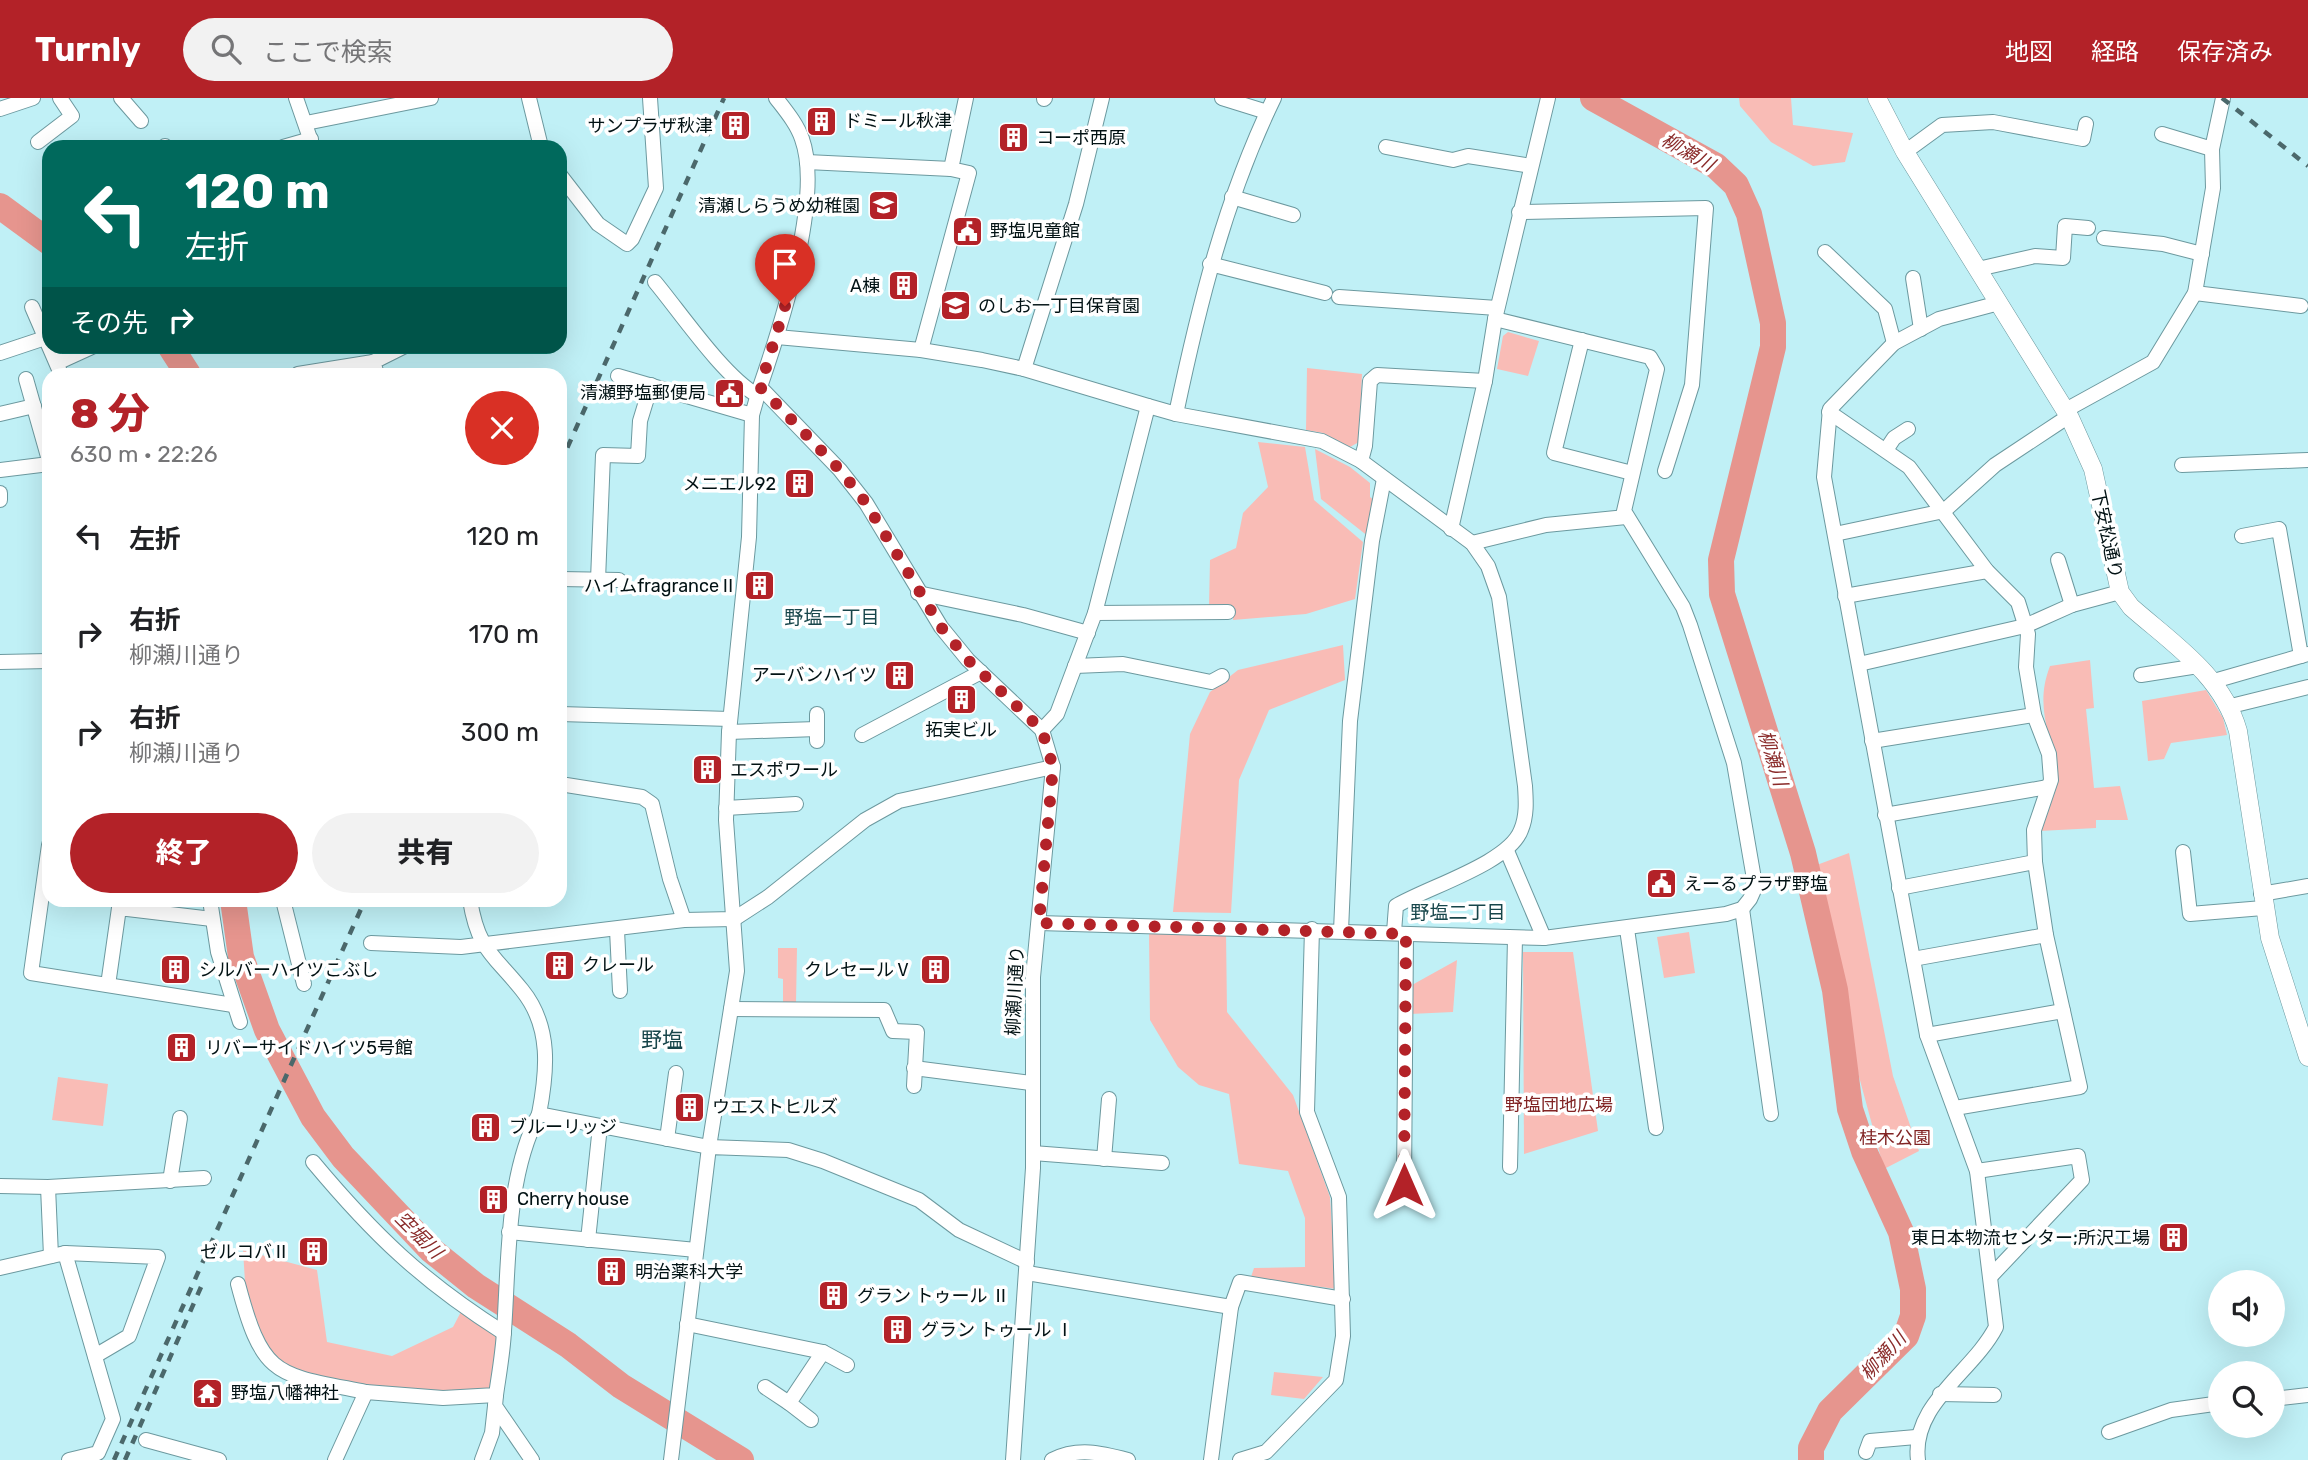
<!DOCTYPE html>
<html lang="ja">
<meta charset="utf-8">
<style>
body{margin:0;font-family:Rubik,"Noto Sans JP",sans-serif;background:#f2f2f2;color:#202124;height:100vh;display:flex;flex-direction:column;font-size:26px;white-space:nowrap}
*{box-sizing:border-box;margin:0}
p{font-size:23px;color:#757577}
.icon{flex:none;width:38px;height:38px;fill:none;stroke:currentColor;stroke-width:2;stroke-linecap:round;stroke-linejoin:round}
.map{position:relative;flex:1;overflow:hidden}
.sheet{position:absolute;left:42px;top:270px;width:525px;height:539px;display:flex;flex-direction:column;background:#fff;border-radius:21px;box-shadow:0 7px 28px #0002}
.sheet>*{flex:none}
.top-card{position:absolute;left:42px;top:42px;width:525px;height:214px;border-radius:21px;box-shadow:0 7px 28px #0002;background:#00695c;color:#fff;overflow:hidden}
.buttons{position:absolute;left:2208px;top:1172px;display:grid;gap:14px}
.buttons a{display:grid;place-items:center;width:77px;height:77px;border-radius:50%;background:#fff;box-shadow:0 7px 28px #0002;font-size:35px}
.pin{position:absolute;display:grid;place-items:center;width:60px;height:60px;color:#fff;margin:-72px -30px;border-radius:50% 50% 50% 0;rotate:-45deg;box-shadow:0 0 7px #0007}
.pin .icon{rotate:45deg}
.me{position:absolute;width:77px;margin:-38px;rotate:0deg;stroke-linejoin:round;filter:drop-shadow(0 0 5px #0008)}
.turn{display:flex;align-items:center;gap:24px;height:147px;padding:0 28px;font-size:32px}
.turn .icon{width:91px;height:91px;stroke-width:2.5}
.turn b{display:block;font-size:49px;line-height:60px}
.then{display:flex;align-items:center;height:66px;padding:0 28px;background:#0003;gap:14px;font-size:26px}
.round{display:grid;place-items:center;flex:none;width:74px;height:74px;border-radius:37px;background:#f2f2f2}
.summary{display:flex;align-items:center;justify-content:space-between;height:119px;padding:0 28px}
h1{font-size:42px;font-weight:800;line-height:52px;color:#b32228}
.action{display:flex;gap:14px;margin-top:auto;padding:14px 28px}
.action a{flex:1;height:80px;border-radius:42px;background:#b32228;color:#fff;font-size:28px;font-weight:800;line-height:80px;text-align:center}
.action a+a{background:#f2f2f2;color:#202124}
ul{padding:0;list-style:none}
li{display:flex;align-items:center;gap:21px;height:98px;padding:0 28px}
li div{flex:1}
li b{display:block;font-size:26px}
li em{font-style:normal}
header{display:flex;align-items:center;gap:42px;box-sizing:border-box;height:98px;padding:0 35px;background:#b32228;color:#fff}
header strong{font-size:33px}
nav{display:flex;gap:38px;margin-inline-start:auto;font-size:24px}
.search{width:490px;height:63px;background:#f2f2f2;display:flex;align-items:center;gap:18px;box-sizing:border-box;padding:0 24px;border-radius:38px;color:#757577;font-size:26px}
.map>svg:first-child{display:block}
.green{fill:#f9bcb6}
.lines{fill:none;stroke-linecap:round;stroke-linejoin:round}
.river{stroke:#e6958e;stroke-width:26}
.minor-casing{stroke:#6c999f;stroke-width:16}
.tertiary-casing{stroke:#6c999f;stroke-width:19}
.minor{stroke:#fff;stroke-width:14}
.tertiary{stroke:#fff;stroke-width:18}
.rail{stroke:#4b686b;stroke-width:4.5;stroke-dasharray:9 9;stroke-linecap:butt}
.route{stroke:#b32228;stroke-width:12;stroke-dasharray:0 21.6}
.labels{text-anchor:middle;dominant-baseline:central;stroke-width:7;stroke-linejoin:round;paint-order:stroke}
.poi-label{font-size:18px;fill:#021214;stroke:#fff;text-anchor:start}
.street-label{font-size:18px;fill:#021214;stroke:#fff}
.park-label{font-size:18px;fill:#812323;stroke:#fff}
.water-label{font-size:19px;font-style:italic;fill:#8a2b2a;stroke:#fff}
.neighbourhood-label{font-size:19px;fill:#17454a;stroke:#fff}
.quarter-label{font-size:21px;fill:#17454a;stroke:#fff}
</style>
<header>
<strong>Turnly</strong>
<div class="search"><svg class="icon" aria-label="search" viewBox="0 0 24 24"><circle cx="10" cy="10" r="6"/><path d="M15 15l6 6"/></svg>ここで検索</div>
<nav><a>地図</a><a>経路</a><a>保存済み</a></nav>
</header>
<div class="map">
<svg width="2308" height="1362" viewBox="0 0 2308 1362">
<rect width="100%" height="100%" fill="#c0f0f6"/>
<g class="green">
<polygon points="1739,0 1791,0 1793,27 1853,35 1845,64 1813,68 1771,44 1740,8"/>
<polygon points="1508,234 1539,243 1528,278 1497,271 1503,238"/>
<polygon points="1307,270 1362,276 1359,344 1350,349 1323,335 1306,332"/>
<polygon points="1258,344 1305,349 1314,402 1363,444 1355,501 1306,516 1233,522 1234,509 1209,509 1210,462 1236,450 1243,415 1268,389"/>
<polygon points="1315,351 1350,369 1370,385 1370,399 1375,403 1369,439 1321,401"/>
<polygon points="1343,547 1345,582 1269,612 1239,682 1231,815 1173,814 1190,636 1210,594 1238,572"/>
<path d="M2090 562 2094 610 2086 611 2094 690 2120 688 2128 722H2096V730L2040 733C2045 718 2056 696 2056 681 2054 639 2033 612 2050 568Z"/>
<polygon points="2206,592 2223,620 2227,637 2171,645 2164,661 2148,663 2142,603"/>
<polygon points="1849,755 1893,978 1919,1053 1884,1071 1851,949 1814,768"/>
<polygon points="1226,833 1227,914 1293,997 1330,1099 1336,1191 1251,1179 1254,1170 1305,1169 1305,1120 1288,1073 1239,1066 1229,996 1199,987 1178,969 1150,922 1149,834"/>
<polygon points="1689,834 1695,875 1664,880 1657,839"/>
<polygon points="778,850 797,850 796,905 783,905 783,881 778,880"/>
<polygon points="1523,854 1573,854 1598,1033 1524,1056"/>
<polygon points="1457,862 1453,914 1410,916 1412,887"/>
<polygon points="58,979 108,986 103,1028 52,1022"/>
<polygon points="243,1152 317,1172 327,1244 392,1258 453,1229 464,1208 504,1235 496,1297 324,1286 261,1254 245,1184"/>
<polygon points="1274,1274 1323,1279 1304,1301 1271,1297"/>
</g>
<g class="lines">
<g class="river">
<polyline points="1593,0 1716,68 1736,87 1749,116 1773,225 1773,249 1721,462 1722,496 1803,755 1835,892 1850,1011 1864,1053 1901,1134 1913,1191 1913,1218 1906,1238 1830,1313 1811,1350 1811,1362"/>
<polyline points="0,108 49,144"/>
<polyline points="170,248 188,276"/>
<polyline points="233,802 241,859 267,932 313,1019 343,1059 431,1152 476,1188 568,1247 621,1288 741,1362"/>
</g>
<defs>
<g id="minor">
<polyline points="121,0 141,23"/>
<polyline points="296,0 313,49"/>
<polyline points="529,0 541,49"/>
<path d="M776 0C786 13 797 26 802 41 823 99 780 231 760 289L840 372 866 405 941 529 968 562 1042 632 1053 669 1033 879V1070L1013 1362"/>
<polyline points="1222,0 1267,14"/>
<polyline points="1044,1 1045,0"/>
<polyline points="0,11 33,0"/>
<polyline points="306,25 431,0"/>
<polyline points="2162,36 2212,51"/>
<polyline points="38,44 72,18 60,0"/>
<polyline points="165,48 166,49"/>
<polyline points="283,49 311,41"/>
<polyline points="1386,49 1453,62 1468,58 1531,68"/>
<polyline points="1905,54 1942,27 1993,24 2083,41 2086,26"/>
<polyline points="807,64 951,71"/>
<polyline points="560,77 598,126 627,146 632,141 656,90 650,0"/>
<polyline points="1232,99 1293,117"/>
<polyline points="1519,114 1706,110 1692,287 1665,373"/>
<polyline points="2104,140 2163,146 2202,156"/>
<polyline points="1825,154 1885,211 1894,245"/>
<polyline points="1210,166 1325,195"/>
<polyline points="1978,171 2035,158 2063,160 2065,128 2088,130"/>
<polyline points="1913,180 1921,231"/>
<path d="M655 184C680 214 724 279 757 297"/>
<polyline points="2195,195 2301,208"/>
<polyline points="1339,199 1497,210"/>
<polyline points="32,209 61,276"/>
<polyline points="777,239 921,252 982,262 1024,271 1148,308"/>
<polyline points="1582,242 1554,355 1632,375"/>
<polyline points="921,252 969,75 951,71 966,0"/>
<polyline points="0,255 45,240"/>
<polyline points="57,265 92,249"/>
<polyline points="1024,271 1076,106 1102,0"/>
<polyline points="298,276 373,264"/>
<polyline points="377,276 373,264 405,248"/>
<polyline points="618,278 752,317"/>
<polyline points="26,281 49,362"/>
<polyline points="1829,314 1909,369 1987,473 2018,504 2028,536 2026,569 2034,617 2049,656 2051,682 2034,732 2035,764 2046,837 2080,989 1955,1010"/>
<polyline points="0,316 34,308"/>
<path d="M1176 316 1322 343 1361 363 1472 445 1488 468 1499 499 1525 688C1526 703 1527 718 1521 732 1509 765 1428 789 1396 808L1394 834"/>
<polyline points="1886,352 1894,340 1908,331"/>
<polyline points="1361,363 1365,348 1370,283 1377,277 1485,283"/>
<polyline points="2182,367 2308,362"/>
<polyline points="0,372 49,366"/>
<polyline points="0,395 0,402"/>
<polyline points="1451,431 1485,283 1495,221 1548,0"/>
<polyline points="1835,436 1944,413 1995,367 2063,322 2073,308 2153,264 2195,195 2213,90 2212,51 2223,0"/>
<polyline points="2242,438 2279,431 2301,558"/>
<polyline points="1472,445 1546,427 1626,419"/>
<polyline points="2058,462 2072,507"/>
<polyline points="560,481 619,482"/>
<polyline points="598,482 603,357 638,358 640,323 651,287"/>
<polyline points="918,495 1023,517 1088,535"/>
<polyline points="1845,498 1987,473"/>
<polyline points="1095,515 1228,514"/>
<polyline points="0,564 49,563"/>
<polyline points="1859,566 2025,528 2072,507 2120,494"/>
<polyline points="1075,568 1123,566 1211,584 1222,578"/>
<polyline points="2141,577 2198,568"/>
<polyline points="2214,583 2308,556"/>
<polyline points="2231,608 2308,589"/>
<polyline points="560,616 730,621"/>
<path d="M1042 632 1057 616 1095 515 1148 308 1176 316C1199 207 1225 101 1274 0"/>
<polyline points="729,634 817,631"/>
<polyline points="862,637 981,574"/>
<polyline points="817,643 817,616"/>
<polyline points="1872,643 2034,617"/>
<polyline points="560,686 642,699 652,706 670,781 684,822"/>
<polyline points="726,710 796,706"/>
<polyline points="1885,717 2048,689"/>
<polyline points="49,747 31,875 233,907"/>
<polyline points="1507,753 1544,840"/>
<polyline points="2183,754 2190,816 2263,810"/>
<polyline points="1899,790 2035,764"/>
<polyline points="2261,796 2308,788"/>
<polyline points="210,802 218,854 240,924"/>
<polyline points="283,802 304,886"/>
<path d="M470 802C478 852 493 856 522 892 552 929 547 974 539 1016"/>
<polyline points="1742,811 1771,1016"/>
<polyline points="1039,825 1544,840 1726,816 1742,811 1750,801 1754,792 1753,775 1734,665 1690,527 1683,509 1624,413 1657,271 1650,259 1495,221"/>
<polyline points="1627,831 1656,1030"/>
<polyline points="617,832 620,893"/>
<polyline points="1341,833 1350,623 1372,443 1384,381"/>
<polyline points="371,845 461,849 684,822 734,821 768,799 865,722 899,703 1053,669"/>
<polyline points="1913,861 2046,837"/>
<polyline points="108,887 119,810 212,821"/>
<polyline points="731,911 884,912 893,933 917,934 914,988"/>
<polyline points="1927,937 2063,913"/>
<polyline points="914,970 1031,985"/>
<polyline points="667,1041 676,975"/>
<polyline points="1033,1055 1162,1065"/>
<polyline points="1104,1061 1109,1001"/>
<path d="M313 1064C374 1137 422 1183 504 1235"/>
<polyline points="1510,1069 1515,840"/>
<polyline points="1977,1073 2078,1058 2082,1082 1991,1178"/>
<polyline points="170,1083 180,1020"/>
<polyline points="1404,1087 1406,836"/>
<polyline points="0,1088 48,1089 204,1080"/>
<polyline points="48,1089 51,1158"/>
<polyline points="509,1134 696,1152"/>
<polyline points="588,1142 600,1028"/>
<polyline points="65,1155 158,1159 129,1238 95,1258"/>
<polyline points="0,1170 65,1155 113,1321 98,1355 69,1362"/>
<polyline points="1027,1175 1231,1209 1240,1184 1343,1201"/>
<path d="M238 1186C263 1281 276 1276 366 1294"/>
<polyline points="687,1226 823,1254 847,1267"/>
<polyline points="765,1289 789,1305"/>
<polyline points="1940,1296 1994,1297"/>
<polyline points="496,1297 495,1308 532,1362"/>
<polyline points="2273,1301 2308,1297"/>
<polyline points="811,1322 789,1305 823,1254"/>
<polyline points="2109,1334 2171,1312 2221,1305"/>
<polyline points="146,1342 219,1362"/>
<polyline points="1866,1354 1870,1343 1916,1339"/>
<path d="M335 1362 366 1294 443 1300 496 1297C499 1276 503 1254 504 1233 509 1163 506 1078 539 1016L709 1049 737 873 726 722 729 634 749 439 752 317 760 289"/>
<polyline points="482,1362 492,1335 495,1308"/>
<polyline points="671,1362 709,1049 788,1052 823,1063 919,1102 959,1132 1027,1164"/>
<path d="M1052 1362C1078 1349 1101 1355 1128 1362"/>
<polyline points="1211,1362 1231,1209"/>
<polyline points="1240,1362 1266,1354 1336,1282 1343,1238 1339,1099 1307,1014 1312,831"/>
<path d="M1918 1362C1911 1306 1973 1274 1996 1229L1977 1073 1927 937 1824 379 1830 311 1894 245 1939 221 1999 205"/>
</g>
<path id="tertiary" d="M1877 0 1905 54 2070 320 2093 371 2120 494 2131 509C2173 546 2222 577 2238 633L2270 840 2308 959"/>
</defs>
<use href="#minor" class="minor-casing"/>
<use href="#tertiary" class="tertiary-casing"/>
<use href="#minor" class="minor"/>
<use href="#tertiary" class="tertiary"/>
<g class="rail">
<polyline points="2222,0 2308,68"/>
<polyline points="560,366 724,0"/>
<polyline points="114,1362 365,802"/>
<polyline points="125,1362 201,1189"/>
</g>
</g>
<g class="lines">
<polyline class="route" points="785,208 760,289 840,372 866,405 941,529 968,562 1042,632 1053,669 1039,825 1406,836 1404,1087"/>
</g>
<defs>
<symbol id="building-square" viewBox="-11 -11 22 22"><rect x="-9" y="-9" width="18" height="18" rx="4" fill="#b32228" stroke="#fff"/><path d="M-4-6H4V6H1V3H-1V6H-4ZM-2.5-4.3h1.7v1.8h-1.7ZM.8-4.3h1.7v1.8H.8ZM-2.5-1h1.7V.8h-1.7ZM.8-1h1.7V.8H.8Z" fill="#fff"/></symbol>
<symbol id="school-square" viewBox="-11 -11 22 22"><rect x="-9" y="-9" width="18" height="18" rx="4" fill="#b32228" stroke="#fff"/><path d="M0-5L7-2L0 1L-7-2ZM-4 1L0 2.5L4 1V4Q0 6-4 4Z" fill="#fff"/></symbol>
<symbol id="civic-square" viewBox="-11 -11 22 22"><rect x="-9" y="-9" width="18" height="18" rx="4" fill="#b32228" stroke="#fff"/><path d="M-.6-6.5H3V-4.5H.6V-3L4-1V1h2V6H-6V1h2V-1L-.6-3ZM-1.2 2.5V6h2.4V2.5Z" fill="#fff"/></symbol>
<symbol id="temple-square" viewBox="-11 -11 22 22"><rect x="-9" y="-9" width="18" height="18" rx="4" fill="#b32228" stroke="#fff"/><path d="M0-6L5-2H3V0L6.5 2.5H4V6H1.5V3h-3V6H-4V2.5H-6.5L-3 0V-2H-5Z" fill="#fff"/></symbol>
</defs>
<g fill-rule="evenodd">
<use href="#building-square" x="804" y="6" width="35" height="35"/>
<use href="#building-square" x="718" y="10" width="35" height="35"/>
<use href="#building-square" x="996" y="22" width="35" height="35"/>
<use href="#school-square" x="866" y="90" width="35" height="35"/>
<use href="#civic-square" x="950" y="116" width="35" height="35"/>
<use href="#building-square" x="886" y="170" width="35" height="35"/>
<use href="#school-square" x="938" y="190" width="35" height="35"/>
<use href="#civic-square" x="712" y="278" width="35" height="35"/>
<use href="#building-square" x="782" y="368" width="35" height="35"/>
<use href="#building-square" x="742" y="470" width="35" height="35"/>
<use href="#building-square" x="882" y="560" width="35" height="35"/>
<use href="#building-square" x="944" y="584" width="35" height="35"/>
<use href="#building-square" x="690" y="654" width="35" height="35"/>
<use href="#civic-square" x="1644" y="768" width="35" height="35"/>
<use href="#building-square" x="542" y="850" width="35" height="35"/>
<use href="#building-square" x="158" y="854" width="35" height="35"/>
<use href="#building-square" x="918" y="854" width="35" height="35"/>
<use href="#building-square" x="164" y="932" width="35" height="35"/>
<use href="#building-square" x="672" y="992" width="35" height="35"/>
<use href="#building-square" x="468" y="1012" width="35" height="35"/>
<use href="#building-square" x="476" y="1084" width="35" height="35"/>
<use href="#building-square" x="2156" y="1122" width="35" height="35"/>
<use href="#building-square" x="296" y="1136" width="35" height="35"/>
<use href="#building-square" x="594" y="1156" width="35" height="35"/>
<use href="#building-square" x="816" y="1180" width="35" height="35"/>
<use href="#building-square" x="880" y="1214" width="35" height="35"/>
<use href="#temple-square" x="190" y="1278" width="35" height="35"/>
</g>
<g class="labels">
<g class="poi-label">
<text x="844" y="23">ドミール秋津</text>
<text x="713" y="28" text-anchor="end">サンプラザ秋津</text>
<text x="1036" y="40">コーポ西原</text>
<text x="860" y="108" text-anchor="end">清瀬しらうめ幼稚園</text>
<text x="990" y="133">野塩児童館</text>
<text x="880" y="188" text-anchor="end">A棟</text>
<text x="978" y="208">のしお一丁目保育園</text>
<text x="706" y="295" text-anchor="end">清瀬野塩郵便局</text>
<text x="776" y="386" text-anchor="end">メニエル92</text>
<text x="737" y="488" text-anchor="end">ハイムfragranceⅡ</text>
<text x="877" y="577" text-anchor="end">アーバンハイツ</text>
<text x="961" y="632" text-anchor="middle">拓実ビル</text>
<text x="730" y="672">エスポワール</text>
<text x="1684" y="786">えーるプラザ野塩</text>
<text x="582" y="867">クレール</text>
<text x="199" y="872">シルバーハイツこぶし</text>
<text x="912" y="872" text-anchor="end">クレセールⅤ</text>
<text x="205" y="950">リバーサイドハイツ5号館</text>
<text x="712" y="1009">ウエストヒルズ</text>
<text x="509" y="1029">ブルーリッジ</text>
<text x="517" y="1101">Cherry house</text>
<text x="2150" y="1140" text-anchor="end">東日本物流センター;所沢工場</text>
<text x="290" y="1154" text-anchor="end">ゼルコバⅡ</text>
<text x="635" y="1174">明治薬科大学</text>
<text x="857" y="1198">グラン トゥール Ⅱ</text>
<text x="921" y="1232">グラン トゥール Ⅰ</text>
<text x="231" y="1295">野塩八幡神社</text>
</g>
<g class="street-label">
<text transform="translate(2107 436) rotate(78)">下安松通り</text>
<text transform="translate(1015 893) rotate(-87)">柳瀬川通り</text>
</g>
<g class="park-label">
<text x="1559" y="1007">野塩団地広場</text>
<text x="1895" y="1040">桂木公園</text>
</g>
<g class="water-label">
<text transform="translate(1688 54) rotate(30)">柳瀬川</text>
<text transform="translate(1773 660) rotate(73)">柳瀬川</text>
<text transform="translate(419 1137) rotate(45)">空堀川</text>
<text transform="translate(1883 1258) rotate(-48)">柳瀬川</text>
</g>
<g class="neighbourhood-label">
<text x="832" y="519">野塩一丁目</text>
<text x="1458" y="814">野塩二丁目</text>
</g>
<g class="quarter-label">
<text x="662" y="941">野塩</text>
</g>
</g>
</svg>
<div class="buttons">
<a><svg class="icon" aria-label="sound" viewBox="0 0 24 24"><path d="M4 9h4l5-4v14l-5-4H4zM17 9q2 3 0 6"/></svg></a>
<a><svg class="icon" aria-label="search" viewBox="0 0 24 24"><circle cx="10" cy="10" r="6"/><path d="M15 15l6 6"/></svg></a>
</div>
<div class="pin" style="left:785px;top:208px;background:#d93025"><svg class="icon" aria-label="arrive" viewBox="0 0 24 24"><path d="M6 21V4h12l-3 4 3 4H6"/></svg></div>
<svg class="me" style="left:1404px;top:1087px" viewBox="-20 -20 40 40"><path d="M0-17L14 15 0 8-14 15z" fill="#b32228" stroke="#fff" stroke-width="4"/></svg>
<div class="top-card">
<div class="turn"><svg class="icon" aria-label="left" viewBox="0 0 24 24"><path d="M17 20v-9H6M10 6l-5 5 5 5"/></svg><div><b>120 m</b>左折</div></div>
<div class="then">その先<svg class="icon" aria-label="right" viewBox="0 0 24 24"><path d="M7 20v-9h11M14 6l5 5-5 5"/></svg></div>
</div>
<section class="sheet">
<div class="summary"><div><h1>8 分</h1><p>630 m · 22:26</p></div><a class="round" style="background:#d93025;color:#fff"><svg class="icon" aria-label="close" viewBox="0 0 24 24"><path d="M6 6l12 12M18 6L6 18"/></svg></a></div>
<ul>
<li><svg class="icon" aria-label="left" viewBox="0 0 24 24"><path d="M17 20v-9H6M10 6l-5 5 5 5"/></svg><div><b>左折</b></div><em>120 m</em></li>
<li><svg class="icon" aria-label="right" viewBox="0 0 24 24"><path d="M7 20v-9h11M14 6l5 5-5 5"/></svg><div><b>右折</b><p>柳瀬川通り</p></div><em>170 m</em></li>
<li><svg class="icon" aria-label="right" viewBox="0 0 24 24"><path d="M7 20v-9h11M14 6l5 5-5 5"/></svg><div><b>右折</b><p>柳瀬川通り</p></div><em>300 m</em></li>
</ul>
<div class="action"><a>終了</a><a>共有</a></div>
</section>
</div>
